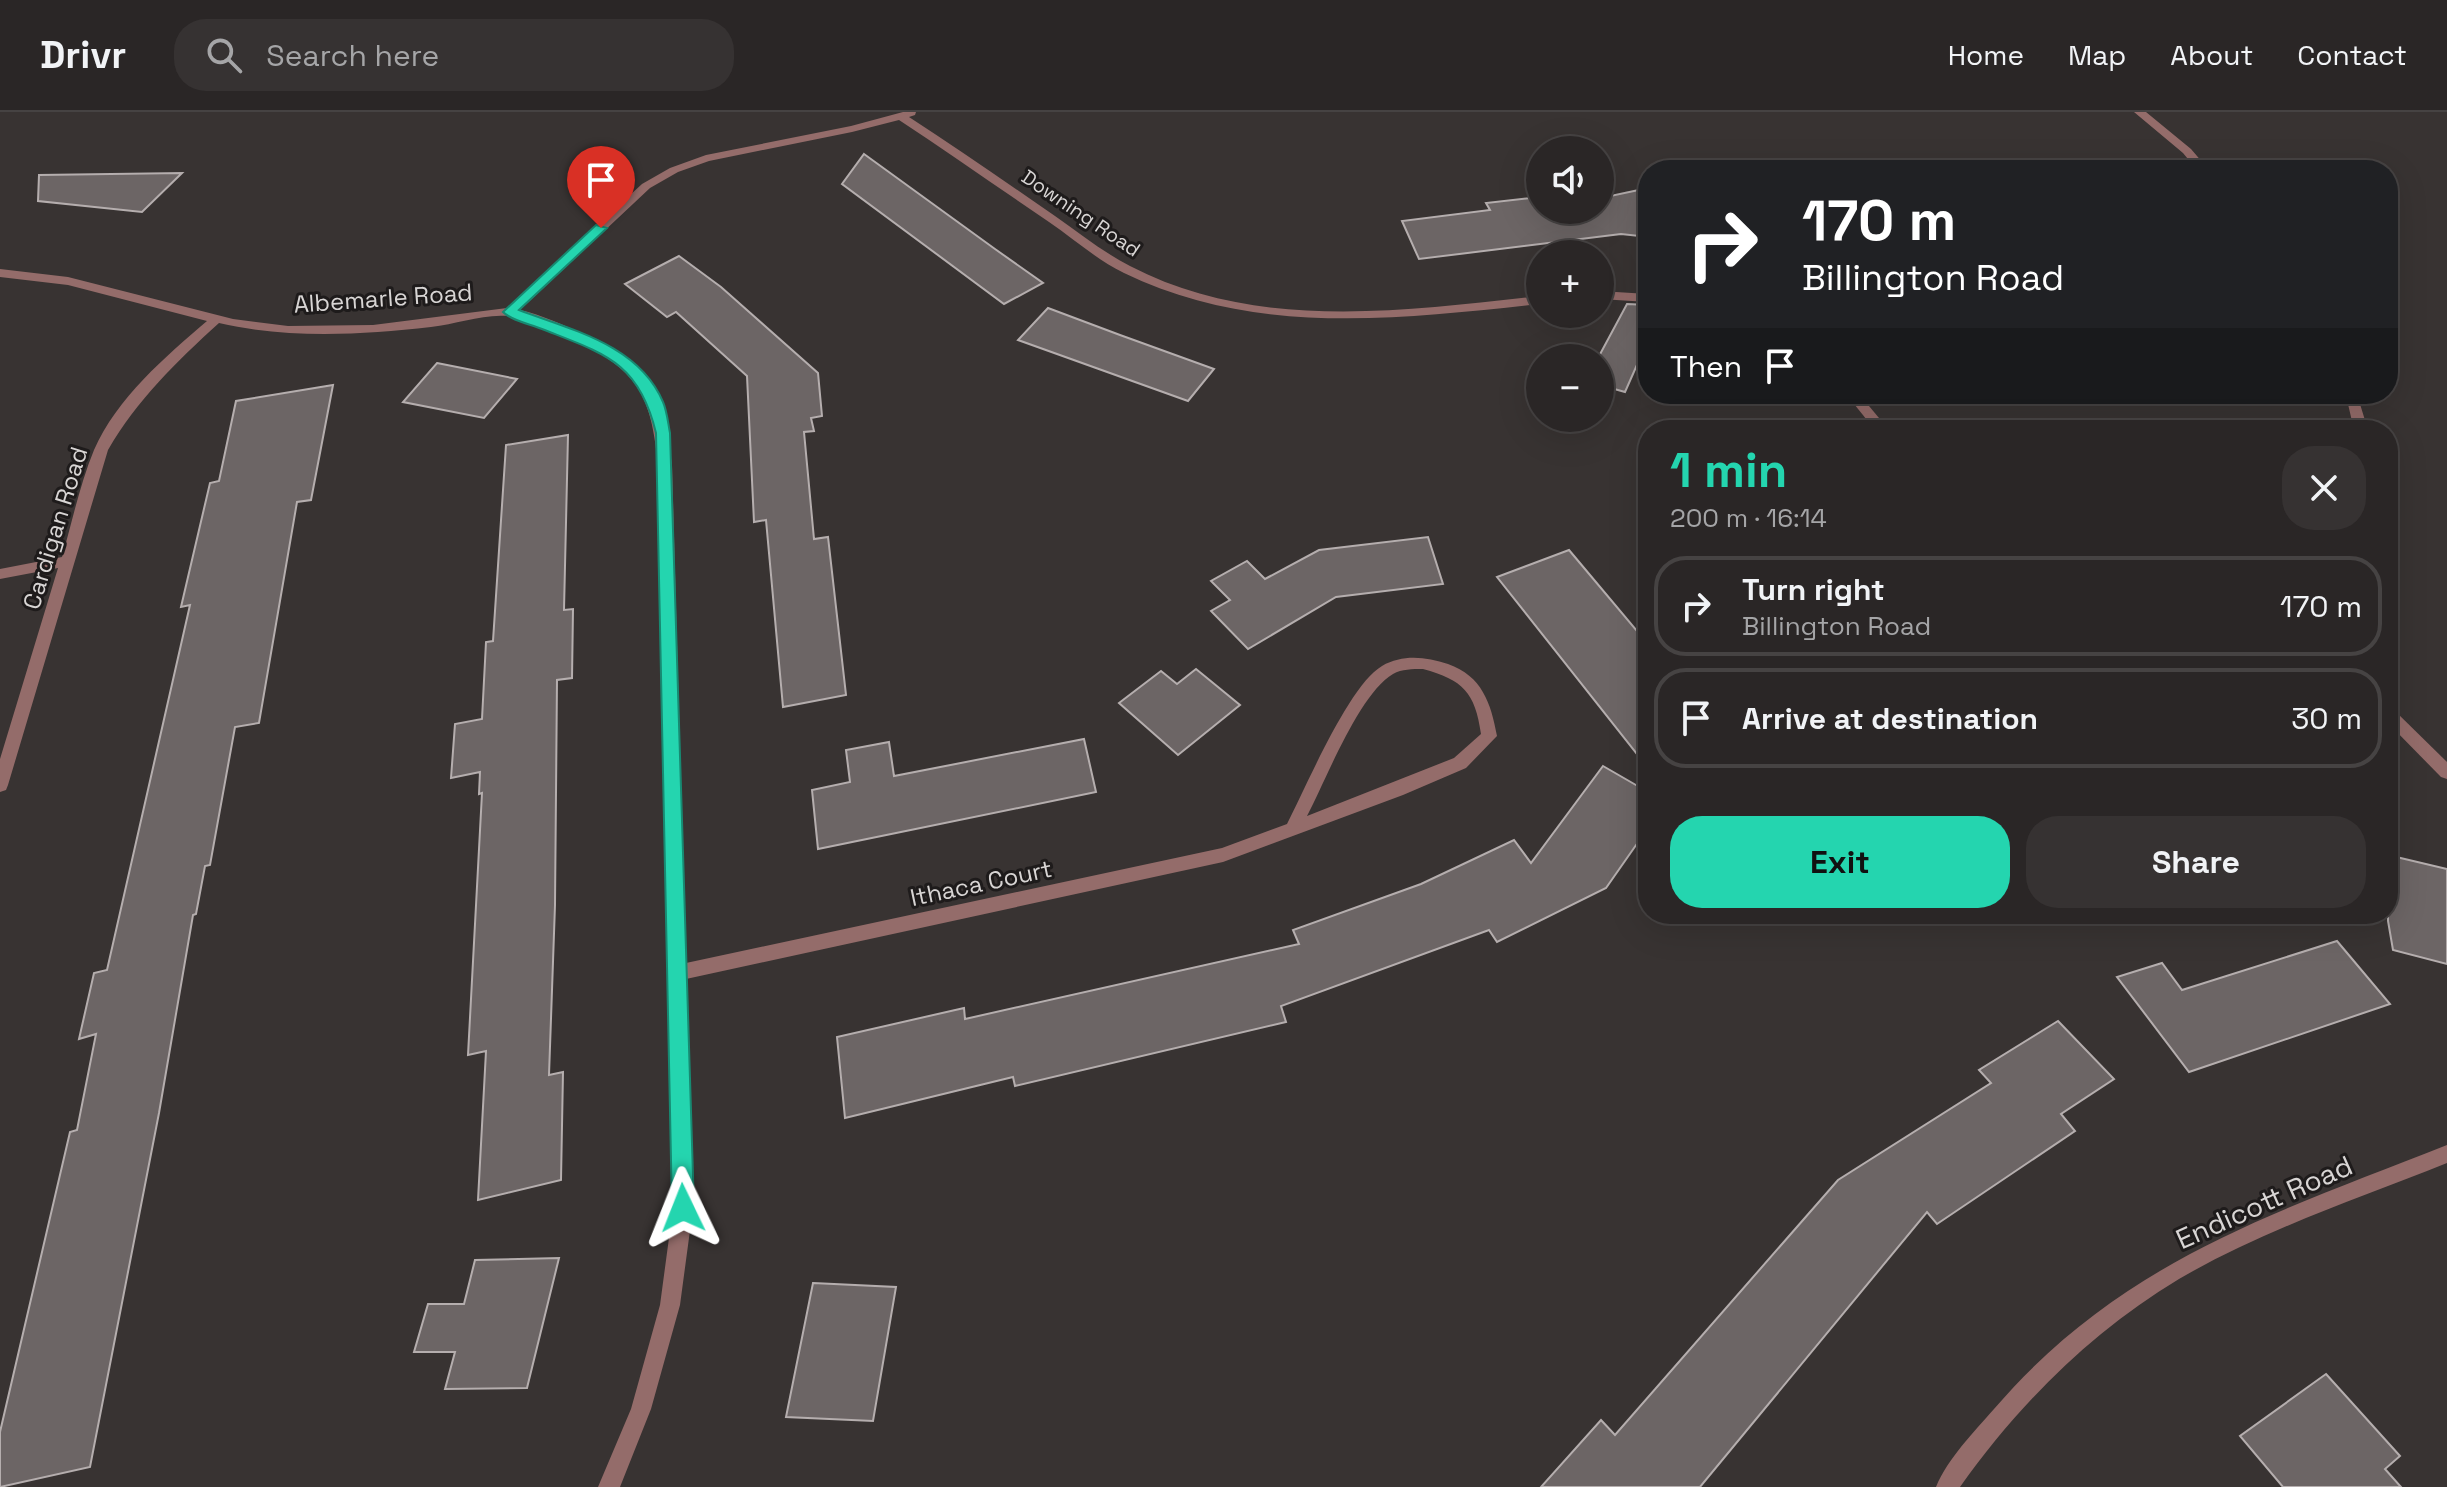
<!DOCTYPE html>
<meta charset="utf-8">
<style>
body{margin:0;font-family:"Space Grotesk",sans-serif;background:#363232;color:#f1f3f6;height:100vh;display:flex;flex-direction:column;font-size:30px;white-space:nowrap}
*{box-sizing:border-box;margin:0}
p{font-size:26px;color:#a5a5a7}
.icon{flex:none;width:44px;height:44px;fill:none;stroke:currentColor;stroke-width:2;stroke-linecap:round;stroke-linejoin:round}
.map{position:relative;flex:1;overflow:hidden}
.details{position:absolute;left:1638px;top:308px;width:760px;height:504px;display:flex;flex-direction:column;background:#2a2626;border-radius:32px;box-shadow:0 8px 32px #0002,0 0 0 2px #464343}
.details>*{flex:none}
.hud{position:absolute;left:1638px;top:48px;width:760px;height:244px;border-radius:32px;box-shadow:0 8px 32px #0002,0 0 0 2px #464343;background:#202124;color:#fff;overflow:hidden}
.tools{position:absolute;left:1526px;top:24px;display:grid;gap:16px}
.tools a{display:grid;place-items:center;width:88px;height:88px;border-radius:50%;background:#2a2626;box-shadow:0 8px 32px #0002,0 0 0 2px #464343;font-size:40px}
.pin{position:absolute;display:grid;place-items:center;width:68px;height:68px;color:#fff;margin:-82px -34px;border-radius:50% 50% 50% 0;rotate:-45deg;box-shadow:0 0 8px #0007}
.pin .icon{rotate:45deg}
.me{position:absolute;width:88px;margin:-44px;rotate:358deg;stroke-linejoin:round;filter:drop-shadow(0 0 6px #0008)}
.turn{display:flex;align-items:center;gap:28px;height:168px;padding:0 32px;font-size:36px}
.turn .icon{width:104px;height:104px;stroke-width:2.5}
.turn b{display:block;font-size:56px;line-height:68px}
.then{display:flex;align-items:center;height:76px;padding:0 32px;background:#0003;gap:16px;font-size:30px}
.round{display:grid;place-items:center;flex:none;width:84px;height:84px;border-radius:32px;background:#363232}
.summary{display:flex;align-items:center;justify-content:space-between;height:136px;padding:0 32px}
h1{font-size:48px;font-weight:600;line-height:60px;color:#24d5af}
.button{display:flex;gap:16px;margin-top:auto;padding:16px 32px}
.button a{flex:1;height:92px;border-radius:32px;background:#24d5af;color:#111;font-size:32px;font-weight:600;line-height:92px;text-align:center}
.button a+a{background:#363232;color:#f1f3f6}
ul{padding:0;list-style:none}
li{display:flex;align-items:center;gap:24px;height:100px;margin:0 16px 12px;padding:0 16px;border:4px solid #464343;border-radius:32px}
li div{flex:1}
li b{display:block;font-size:30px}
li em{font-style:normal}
header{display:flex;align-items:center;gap:48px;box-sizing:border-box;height:112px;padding:0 40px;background:#2a2626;border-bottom:2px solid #464343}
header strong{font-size:38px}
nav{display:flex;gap:44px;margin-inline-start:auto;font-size:28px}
.search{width:560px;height:72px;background:#363232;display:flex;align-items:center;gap:20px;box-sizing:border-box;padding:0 28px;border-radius:32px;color:#a5a5a7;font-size:30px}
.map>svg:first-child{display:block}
.building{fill:#6c6565;stroke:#b5aeae;stroke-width:2}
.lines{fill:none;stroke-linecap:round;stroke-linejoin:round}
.street{fill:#946c6a;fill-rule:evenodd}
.route{fill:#24d5af;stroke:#178a72;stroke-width:2}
.labels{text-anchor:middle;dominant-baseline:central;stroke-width:6;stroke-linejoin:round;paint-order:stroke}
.far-street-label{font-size:20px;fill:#d8d5d4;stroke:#1e1b1b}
.street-label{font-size:24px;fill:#d8d5d4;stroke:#1e1b1b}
.near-street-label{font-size:28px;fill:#d8d5d4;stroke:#1e1b1b}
</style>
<header>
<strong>Drivr</strong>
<div class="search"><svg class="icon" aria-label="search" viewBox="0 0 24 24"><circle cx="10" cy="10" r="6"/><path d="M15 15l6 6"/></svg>Search here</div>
<nav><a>Home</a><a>Map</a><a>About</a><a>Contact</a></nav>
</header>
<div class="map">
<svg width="2447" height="1375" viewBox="0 0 2447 1375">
<rect width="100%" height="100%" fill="#383332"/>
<g class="building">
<polygon points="864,42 995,137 1043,171 1004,192 842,72"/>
<polygon points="182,61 142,100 38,89 39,63"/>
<polygon points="1648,76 1648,125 1621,122 1419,147 1402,109 1490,98 1486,91 1540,85 1540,98 1600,98 1600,77 1606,85"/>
<polygon points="679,144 721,175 818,261 822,304 811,306 814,319 804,320 814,427 828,425 846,583 783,595 766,408 754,410 747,264 676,200 667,205 625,172"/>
<polygon points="1627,192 1648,193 1648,228 1625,280 1600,273 1598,246"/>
<polygon points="1048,196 1120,223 1214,257 1188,289 1018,228"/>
<polygon points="437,251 517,267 484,306 403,290"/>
<polygon points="333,273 311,388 297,390 259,611 235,615 210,753 205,754 196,802 193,803 159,1001 90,1355 0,1375 0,1320 70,1020 77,1018 96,922 79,927 94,861 107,858 190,493 181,495 210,371 219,369 236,289"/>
<polygon points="568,323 564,498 573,497 572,566 557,568 555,793 549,963 563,960 561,1068 478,1088 486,939 468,943 482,681 479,682 480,660 451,666 455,612 482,607 486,530 493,529 506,333"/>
<polygon points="1428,425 1443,472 1336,485 1248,537 1211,499 1230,488 1211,469 1247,449 1265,467 1319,438"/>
<polygon points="1569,438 1648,532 1648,656 1497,465"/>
<polygon points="1196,557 1240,593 1178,643 1119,591 1161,559 1177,572"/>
<polygon points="1084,627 1096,680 818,737 812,678 850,670 846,638 889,630 894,664"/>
<polygon points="1603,654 1648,680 1648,716 1606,776 1497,830 1489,818 1281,894 1286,910 1015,974 1013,965 845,1006 837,925 964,896 965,907 1299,832 1293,818 1421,772 1514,728 1531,751"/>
<polygon points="2388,743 2447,757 2447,852 2393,838 2388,809"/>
<polygon points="2337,829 2390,892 2189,960 2117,865 2162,851 2182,878"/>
<polygon points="2058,909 2114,967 2061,1002 2075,1019 1937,1112 1927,1100 1700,1375 1541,1375 1601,1308 1615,1323 1838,1068 1991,971 1979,958"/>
<polygon points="559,1146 527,1276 445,1277 455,1240 414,1240 428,1192 464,1192 475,1148"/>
<polygon points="813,1171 896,1175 873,1309 786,1305"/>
<polygon points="2326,1262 2400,1344 2385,1357 2401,1375 2283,1375 2240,1324"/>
</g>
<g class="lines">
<g class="street">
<path d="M903 0H916L915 3 909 5C958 37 1006 70 1055 104 1079 121 1103 140 1130 154 1257 220 1403 199 1540 184V192C1400 207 1256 225 1124 161 1097 148 1074 127 1049 110 999 76 949 41 899 8L852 20 709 49 678 60 650 76 520 198C542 203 563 213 584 222 647 252 665 285 672 353L686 851 1222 736 1287 712C1306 675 1349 573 1382 554 1403 542 1426 545 1448 552 1482 564 1491 591 1497 624L1466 656 1403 683 1223 750 686 867 693 1096 680 1193 651 1297 620 1375H598L631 1297 660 1193 673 1096 658 353C651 282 638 258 572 227 554 218 535 207 515 205 487 200 459 212 431 215 360 223 289 227 219 211 176 250 137 288 108 338L8 673 6 678 0 680V647L58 456 0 467V457L62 445C72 410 80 372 94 338 117 286 165 245 207 209L68 173 0 165V157L68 165 233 207 288 214 373 213 507 196 642 72 670 56 706 43 851 14ZM1423 557C1463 568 1475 580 1481 622L1454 646 1307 704C1326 668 1359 582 1393 562 1402 557 1412 557 1423 557Z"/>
<polygon points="2134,0 2146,0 2191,37 2209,58 2197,58 2183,41"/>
<polygon points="1600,179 1648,182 1648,190 1600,187"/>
<polygon points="1846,282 1859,282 1889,318 1875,318"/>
<polygon points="2342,282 2354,282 2360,292 2368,318 2354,318 2348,292"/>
<polygon points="2388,595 2393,597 2447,650 2447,667 2441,665 2388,611"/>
<path d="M2447 1033V1051C2357 1087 2263 1118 2179 1167 2091 1220 2019 1292 1960 1375H1936C1948 1346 1974 1320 1994 1297 2121 1149 2273 1102 2447 1033Z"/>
</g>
</g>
<path class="route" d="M596 113 607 116 519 198C572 218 639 233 663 290 667 299 668 311 670 321L694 1096 691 1104 683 1107 675 1104 672 1096 656 321C639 250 605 242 542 217 530 212 512 209 503 200Z"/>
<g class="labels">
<g class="far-street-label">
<text transform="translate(1081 101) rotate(34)">Downing Road</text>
</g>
<g class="street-label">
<text transform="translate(383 186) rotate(-4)">Albemarle Road</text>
<text transform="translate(55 416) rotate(-73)">Cardigan Road</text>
<text transform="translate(981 771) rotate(-12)">Ithaca Court</text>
</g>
<g class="near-street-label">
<text transform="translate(2264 1090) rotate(-24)">Endicott Road</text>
</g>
</g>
</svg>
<div class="tools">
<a><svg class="icon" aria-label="sound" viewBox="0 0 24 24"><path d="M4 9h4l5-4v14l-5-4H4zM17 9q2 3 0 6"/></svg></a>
<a>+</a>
<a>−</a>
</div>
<div class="pin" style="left:601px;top:116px;background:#d93025"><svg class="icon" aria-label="arrive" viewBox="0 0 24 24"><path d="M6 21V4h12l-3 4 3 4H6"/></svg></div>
<svg class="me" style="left:683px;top:1096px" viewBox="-20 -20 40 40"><path d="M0-17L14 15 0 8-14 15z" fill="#24d5af" stroke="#fff" stroke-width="4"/></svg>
<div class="hud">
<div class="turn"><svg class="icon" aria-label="right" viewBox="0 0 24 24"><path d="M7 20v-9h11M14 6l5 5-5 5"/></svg><div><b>170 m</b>Billington Road</div></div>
<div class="then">Then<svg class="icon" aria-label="arrive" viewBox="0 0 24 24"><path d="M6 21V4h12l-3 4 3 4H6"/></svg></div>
</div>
<section class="details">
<div class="summary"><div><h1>1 min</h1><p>200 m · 16:14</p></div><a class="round"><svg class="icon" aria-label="close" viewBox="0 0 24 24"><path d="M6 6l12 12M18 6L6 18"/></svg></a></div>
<ul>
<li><svg class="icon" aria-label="right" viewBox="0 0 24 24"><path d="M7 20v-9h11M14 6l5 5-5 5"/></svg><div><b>Turn right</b><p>Billington Road</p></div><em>170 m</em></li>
<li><svg class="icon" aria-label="arrive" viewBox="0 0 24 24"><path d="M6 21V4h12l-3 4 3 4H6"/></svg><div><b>Arrive at destination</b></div><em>30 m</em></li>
</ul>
<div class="button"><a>Exit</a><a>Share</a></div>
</section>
</div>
